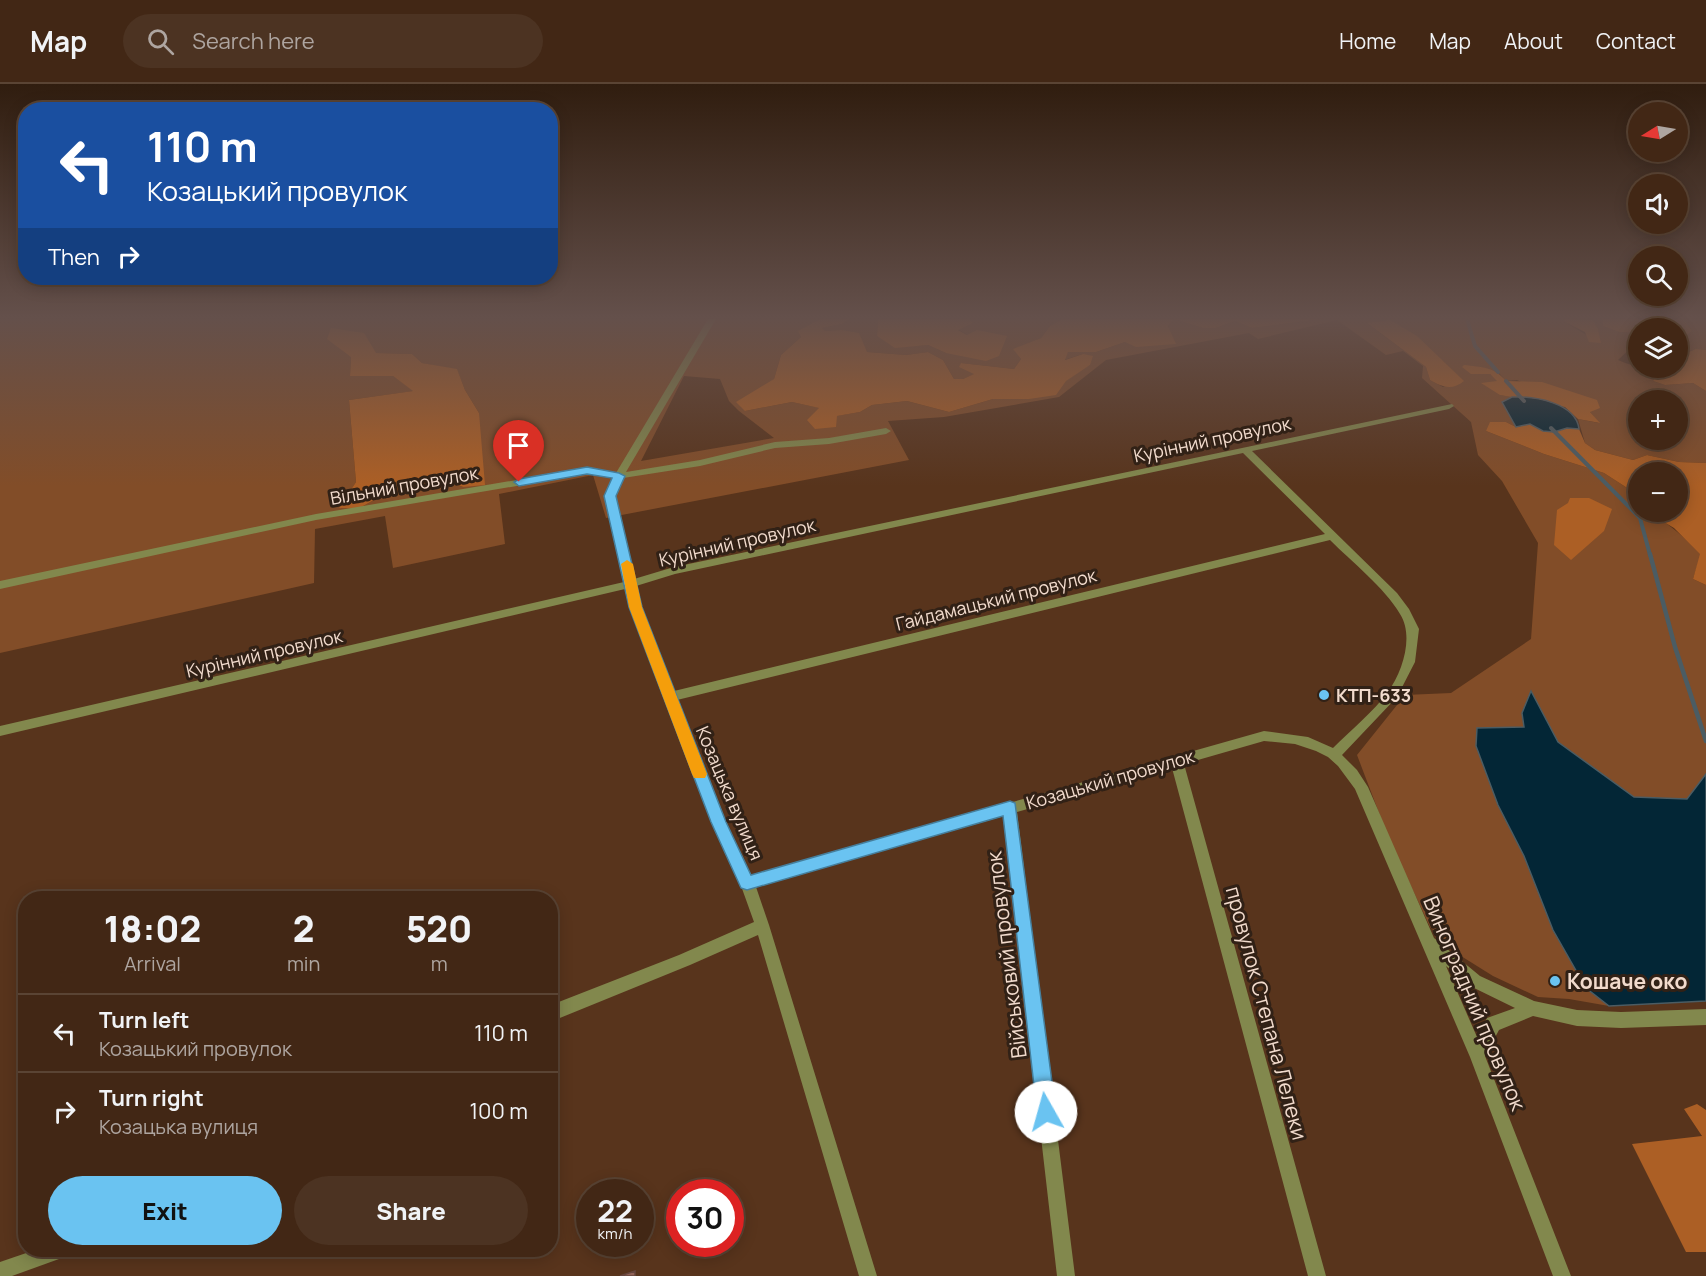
<!DOCTYPE html>
<meta charset="utf-8">
<style>
body{margin:0;font-family:Manrope,sans-serif;background:#4c3322;color:#f1f3f6;height:100vh;display:flex;flex-direction:column;font-size:22px;white-space:nowrap}
*{box-sizing:border-box;margin:0}
p{font-size:20px;color:#aea5a0}
.icon{flex:none;width:33px;height:33px;fill:none;stroke:currentColor;stroke-width:2;stroke-linecap:round;stroke-linejoin:round}
.map{position:relative;flex:1;overflow:hidden}
.drawer{position:absolute;left:18px;top:807px;width:540px;height:366px;display:flex;flex-direction:column;background:#422715;border-radius:24px;box-shadow:0 3px 15px #0003,0 0 0 2px #5a4434}
.drawer>*{flex:none}
.guide{position:absolute;left:18px;top:18px;width:540px;height:183px;border-radius:24px;box-shadow:0 3px 15px #0003,0 0 0 2px #5a4434;background:#1a4fa0;color:#fff;overflow:hidden}
.needle{width:39px;rotate:259deg}
.controls{position:absolute;left:1628px;top:18px;display:grid;gap:12px}
.controls a{display:grid;place-items:center;width:60px;height:60px;border-radius:50%;background:#422715;box-shadow:0 3px 15px #0003,0 0 0 2px #5a4434;font-size:30px}
.speed{position:absolute;left:576px;top:1095px;display:flex;gap:12px;font-size:30px;font-weight:700;text-align:center}
.speed>*{display:grid;place-content:center;width:78px;height:78px;border-radius:50%;background:#422715;box-shadow:0 3px 15px #0003,0 0 0 2px #5a4434;line-height:1}
.speed small{font-size:15px;font-weight:400}
.speed .limit{border:9px solid #d22;background:#fff;color:#111}
.pin{position:absolute;display:grid;place-items:center;width:51px;height:51px;color:#fff;margin:-62px -26px;border-radius:50% 50% 50% 0;rotate:-45deg;box-shadow:0 0 6px #0007}
.pin .icon{rotate:45deg}
.me{position:absolute;width:66px;margin:-33px;rotate:353deg;stroke-linejoin:round;filter:drop-shadow(0 0 4px #0008)}
.turn{display:flex;align-items:center;gap:21px;height:126px;padding:0 30px;font-size:27px}
.turn .icon{width:78px;height:78px;stroke-width:2.5}
.turn b{display:block;font-size:42px;line-height:51px}
.then{display:flex;align-items:center;height:57px;padding:0 30px;background:#0003;gap:12px;font-size:22px}
.eta{display:flex;justify-content:space-evenly;align-items:center;height:102px;text-align:center}
.eta b{font-size:36px;font-weight:800;line-height:42px}
.button{display:flex;gap:12px;margin-top:auto;padding:12px 30px}
.button a{flex:1;height:69px;border-radius:36px;background:#6ac3f1;color:#111;font-size:24px;font-weight:800;line-height:69px;text-align:center}
.button a+a{background:#4c3322;color:#f1f3f6}
ul{padding:0;list-style:none}
li{display:flex;align-items:center;gap:18px;height:78px;padding:0 30px;border-top:2px solid #5a4434}
li div{flex:1}
li b{display:block;font-size:22px}
li em{font-style:normal}
header{display:flex;align-items:center;gap:36px;box-sizing:border-box;height:84px;padding:0 30px;background:#422715;border-bottom:2px solid #5a4434}
header strong{font-size:28px}
nav{display:flex;gap:33px;margin-inline-start:auto;font-size:21px}
.search{width:420px;height:54px;background:#4c3322;display:flex;align-items:center;gap:15px;box-sizing:border-box;padding:0 21px;border-radius:33px;color:#aea5a0;font-size:22px}
.map>svg:first-child{display:block}
.green{fill:#824d28;fill-rule:evenodd}
.forest{fill:#ac5f25}
.water{fill:#032636;stroke:#4b5c63;stroke-width:1.5}
.lines{fill:none;stroke-linecap:round;stroke-linejoin:round}
.stream-far1{stroke:#4b5c63;stroke-width:4}
.stream{stroke:#4b5c63;stroke-width:4.5}
.building{fill:#906257;stroke:#65453d;stroke-width:1.5}
.street{fill:#82884d;fill-rule:evenodd}
.route{fill:#6ac3f1;stroke:#457f9d;stroke-width:1.5}
.slow{fill:#f59e0b}
.poi-dot{fill:#6ac3f1;stroke:#312116;stroke-width:2}
.labels{text-anchor:middle;dominant-baseline:central;stroke-width:6;stroke-linejoin:round;paint-order:stroke}
.street-label{font-size:18px;fill:#f2dbcd;stroke:#312116}
.poi-label{font-size:18px;font-weight:bold;fill:#f2dbcd;stroke:#312116;text-anchor:start}
.near-street-label{font-size:21px;fill:#f2dbcd;stroke:#312116}
.near-poi-label{font-size:21px;font-weight:bold;fill:#f2dbcd;stroke:#312116;text-anchor:start}
</style>
<header>
<strong>Map</strong>
<div class="search"><svg class="icon" aria-label="search" viewBox="0 0 24 24"><circle cx="10" cy="10" r="6"/><path d="M15 15l6 6"/></svg>Search here</div>
<nav><a>Home</a><a>Map</a><a>About</a><a>Contact</a></nav>
</header>
<div class="map">
<svg width="1706" height="1192" viewBox="0 0 1706 1192">
<rect width="100%" height="100%" fill="#58341c"/>
<g class="green">
<path d="M0 235H820L799 247 801 253 781 271 774 295 745 327 792 318 820 324 836 332 860 328 872 321 907 317 949 328 993 315H1029L1090 281 1083 270 1064 276 1068 267 1096 268 1125 258 1175 260 1168 242 1174 235 1203 244H1216L1235 237 1252 244 1321 235H1564L1563 237 1600 259 1598 245 1592 235H1603V242L1619 248 1638 249V257L1618 276C1632 283 1645 282 1657 290L1653 297 1665 301 1693 299 1706 307V379L1679 378 1647 371 1633 376 1595 366 1585 359 1578 335 1599 339 1590 328 1517 296 1506 297 1498 288 1471 290H1490L1498 297 1500 311 1512 313 1503 318 1516 343 1506 338 1486 347 1544 370 1604 389 1635 409 1638 414V428C1660 428 1685 455 1701 470L1693 495 1706 501V690L1687 715 1634 713 1558 658 1531 608 1524 643 1477 644 1498 721 1524 772 1553 846 1586 904 1609 922 1569 915 1538 913 1493 892 1461 872 1430 843 1389 755 1357 671 1405 611 1451 609 1531 555 1538 459 1502 397 1478 371 1471 338 1422 294 1423 282 1403 267 1386 271 1337 236 1258 255 1249 249 1106 276 1059 313 944 333 888 337 909 376 606 434 593 391 499 410 505 460 393 484 385 432 315 445 314 499 0 569ZM1368 240 1443 277 1463 297 1443 303 1430 296 1426 283ZM376 269 412 270 422 279 457 286 465 306 479 329 463 403 451 398 388 408 358 425 340 424 356 398 349 316 414 307 393 292H350L351 273ZM684 292 720 295 729 317 739 327 774 354 641 377ZM1638 316H1677V356H1638Z"/>
<polygon points="850,235 878,235 877,252 895,263 928,261 946,269 967,251 958,245 973,239 969,235 1062,235 1050,242 1041,254 1014,265 1021,275 1014,285 961,279 975,290 963,295 954,295 943,276 928,268 906,271 867,268 841,246 825,247 822,244 842,240"/>
<path d="M1684 235H1706V266C1695 265 1687 269 1677 267V259L1692 247Z"/>
</g>
<g class="forest">
<polygon points="820,235 850,235 842,240 822,244 825,247 841,246 859,249 867,268 906,271 928,268 943,276 954,295 963,295 974,290 959,283 961,279 1014,285 1021,275 1013,265 1041,254 1050,242 1062,235 1321,235 1252,244 1235,237 1216,244 1203,244 1174,235 1168,242 1176,260 1136,263 1125,258 1096,268 1068,268 1065,276 1083,270 1093,272 1090,281 1066,297 1056,311 1029,315 993,315 949,328 907,317 872,321 860,328 837,332 836,343 815,345 807,336 819,324 792,318 745,327 736,318 774,295 781,271 801,253 798,247"/>
<polygon points="878,235 969,235 973,239 958,246 967,251 977,246 1007,252 999,272 986,277 946,269 928,261 895,264 877,252"/>
<polygon points="1564,235 1593,236 1598,245 1601,259 1589,258 1585,248 1563,237"/>
<polygon points="1603,235 1684,235 1692,247 1677,259 1677,244 1638,244 1638,249 1619,248 1603,242"/>
<path d="M1390 236 1417 252 1464 297C1452 307 1442 303 1430 296L1426 283 1367 239Z"/>
<polygon points="331,244 364,249 376,269 412,270 422,279 457,285 465,306 479,329 485,401 463,403 451,398 388,408 358,425 339,424 356,398 349,316 413,307 393,292 350,292 351,273 327,255"/>
<polygon points="1696,265 1706,266 1706,307 1693,299 1665,301 1653,297 1657,290 1648,284 1639,284 1677,284 1677,267 1686,269"/>
<path d="M1464 281C1481 283 1495 283 1506 297L1542 298 1597 316 1600 324 1590 328 1600 339 1578 335 1565 323 1500 311 1481 299 1497 297 1490 290H1471L1462 283Z"/>
<polygon points="1490,338 1506,338 1516,343 1530,340 1544,347 1554,348 1567,344 1579,345 1585,359 1595,366 1633,376 1647,371 1679,378 1706,379 1706,501 1693,495 1700,470 1674,444 1647,428 1677,428 1677,388 1638,388 1638,414 1635,409 1604,389 1544,370 1486,347"/>
<polygon points="1570,414 1589,414 1612,425 1604,447 1571,476 1554,461 1557,426 1568,419"/>
<polygon points="1697,1020 1706,1026 1706,1168 1686,1168 1632,1060 1702,1052 1684,1025"/>
</g>
<g class="water">
<path d="M1512 313C1535 312 1576 319 1579 345L1567 344 1554 348 1543 347 1530 340 1516 343 1502 318Z"/>
<polygon points="1531,607 1558,658 1634,713 1687,715 1706,690 1706,917 1609,922 1586,904 1553,846 1524,772 1498,721 1476,662 1477,644 1524,643 1522,629"/>
</g>
<g class="lines">
<g class="stream-far1">
<polyline points="1467,235 1475,262 1498,288"/>
<polyline points="1506,297 1524,317"/>
<polyline points="1551,344 1640,434 1650,471"/>
</g>
<polyline class="stream" points="1650,470 1675,563 1706,657"/>
</g>
<polygon class="building" points="635,1187 635,1192 620,1192"/>
<g class="lines">
<g class="street">
<path d="M708 235H716L626 388 700 376 775 358 829 354 886 344 891 347 886 350 829 360 775 364 700 382 623 394 615 412 634 495 674 483 1452 320 1454 322 1449 325 1252 367 1397 509 1409 525 1419 545 1415 578 1397 613 1342 671 1357 686 1368 703 1434 854 1480 892 1534 917 1577 926 1621 928 1706 925V941L1621 944 1577 942 1533 932 1499 946 1485 972 1571 1192H1553L1470 973 1355 705 1338 682 1328 673 1316 667 1295 660 1264 657 1184 680 1326 1192H1308L1172 684 1017 728 1075 1192H1057L1004 732 756 803 769 841 877 1192H859L758 851 690 881 550 938 551 921 679 871 754 838 740 799 712 738 663 613 629 523 625 505 0 652V642L624 498 605 412 613 394 587 390 316 436 0 505V497L316 430 587 384 616 389ZM1243 369 1325 450 674 607 641 523 636 502 675 490ZM1330 456C1351 477 1385 504 1400 530 1414 552 1403 587 1388 608 1373 628 1351 646 1333 664L1308 653 1264 647 751 792 726 738 677 616ZM1446 882 1470 902 1515 924 1487 934 1477 953Z"/>
<polygon points="35,1166 68,1166 65,1172 59,1175 12,1192 0,1192 0,1178"/>
</g>
</g>
<linearGradient id="sky" x2="0" y2="1"><stop stop-color="#301d0f"/><stop offset="0.58" stop-color="#64504b"/><stop offset="1" stop-color="#64504b" stop-opacity="0"/></linearGradient>
<rect width="1706" height="402" fill="url(#sky)"/>
<polygon class="route" points="587,383 619,389 625,392 616,412 642,523 726,738 751,791 1010,717 1015,719 1056,1028 1053,1035 1046,1038 1040,1035 1037,1028 1003,732 747,806 741,804 711,738 629,523 604,412 612,394 587,390 519,402 514,398 519,395"/>
<polygon class="slow" points="627,476 633,480 642,523 707,690 705,694 694,694 692,690 629,523 621,480"/>
<g class="poi-dot">
<circle cx="1324" cy="611" r="6"/>
<circle cx="1555" cy="897" r="6"/>
</g>
<g class="labels">
<g class="street-label">
<text transform="translate(1212 355) rotate(-12)">Курінний провулок</text>
<text transform="translate(404 401) rotate(-10)">Вільний провулок</text>
<text transform="translate(737 458) rotate(-13)">Курінний провулок</text>
<text transform="translate(996 515) rotate(-14)">Гайдамацький провулок</text>
<text transform="translate(264 569) rotate(-13)">Курінний провулок</text>
<text transform="translate(1110 695) rotate(-16)">Козацький провулок</text>
<text transform="translate(730 709) rotate(67)">Козацька вулиця</text>
</g>
<g class="poi-label">
<text x="1336" y="611">КТП-633</text>
</g>
<g class="near-street-label">
<text transform="translate(1006 871) rotate(-97)">Військовий провулок</text>
<text transform="translate(1475 919) rotate(67)">Виноградний провулок</text>
<text transform="translate(1267 929) rotate(75)">провулок Степана Лелеки</text>
</g>
<g class="near-poi-label">
<text x="1567" y="897">Кошаче око</text>
</g>
</g>
</svg>
<div class="controls">
<a><svg class="needle" viewBox="-14 -14 28 28"><path d="M0-13l5 13h-10z" fill="#e53935"/><path d="M0 13l5-13h-10z" fill="#aea5a0"/></svg></a>
<a><svg class="icon" aria-label="sound" viewBox="0 0 24 24"><path d="M4 9h4l5-4v14l-5-4H4zM17 9q2 3 0 6"/></svg></a>
<a><svg class="icon" aria-label="search" viewBox="0 0 24 24"><circle cx="10" cy="10" r="6"/><path d="M15 15l6 6"/></svg></a>
<a><svg class="icon" aria-label="layers" viewBox="0 0 24 24"><path d="M12 4l9 5-9 5-9-5zM3 14l9 5 9-5"/></svg></a>
<a>+</a>
<a>−</a>
</div>
<div class="speed"><div>22<small>km/h</small></div><div class="limit">30</div></div>
<div class="pin" style="left:519px;top:398px;background:#d93025"><svg class="icon" aria-label="arrive" viewBox="0 0 24 24"><path d="M6 21V4h12l-3 4 3 4H6"/></svg></div>
<svg class="me" style="left:1046px;top:1028px" viewBox="-20 -20 40 40"><circle r="19" fill="#fff"/><path d="M0-13L10 11 0 6-10 11z" fill="#6ac3f1"/></svg>
<div class="guide">
<div class="turn"><svg class="icon" aria-label="left" viewBox="0 0 24 24"><path d="M17 20v-9H6M10 6l-5 5 5 5"/></svg><div><b>110 m</b>Козацький провулок</div></div>
<div class="then">Then<svg class="icon" aria-label="right" viewBox="0 0 24 24"><path d="M7 20v-9h11M14 6l5 5-5 5"/></svg></div>
</div>
<section class="drawer">
<div class="eta">
<div><b>18:02</b><p>Arrival</p></div>
<div><b>2</b><p>min</p></div>
<div><b>520</b><p>m</p></div>
</div>
<ul>
<li><svg class="icon" aria-label="left" viewBox="0 0 24 24"><path d="M17 20v-9H6M10 6l-5 5 5 5"/></svg><div><b>Turn left</b><p>Козацький провулок</p></div><em>110 m</em></li>
<li><svg class="icon" aria-label="right" viewBox="0 0 24 24"><path d="M7 20v-9h11M14 6l5 5-5 5"/></svg><div><b>Turn right</b><p>Козацька вулиця</p></div><em>100 m</em></li>
</ul>
<div class="button"><a>Exit</a><a>Share</a></div>
</section>
</div>
